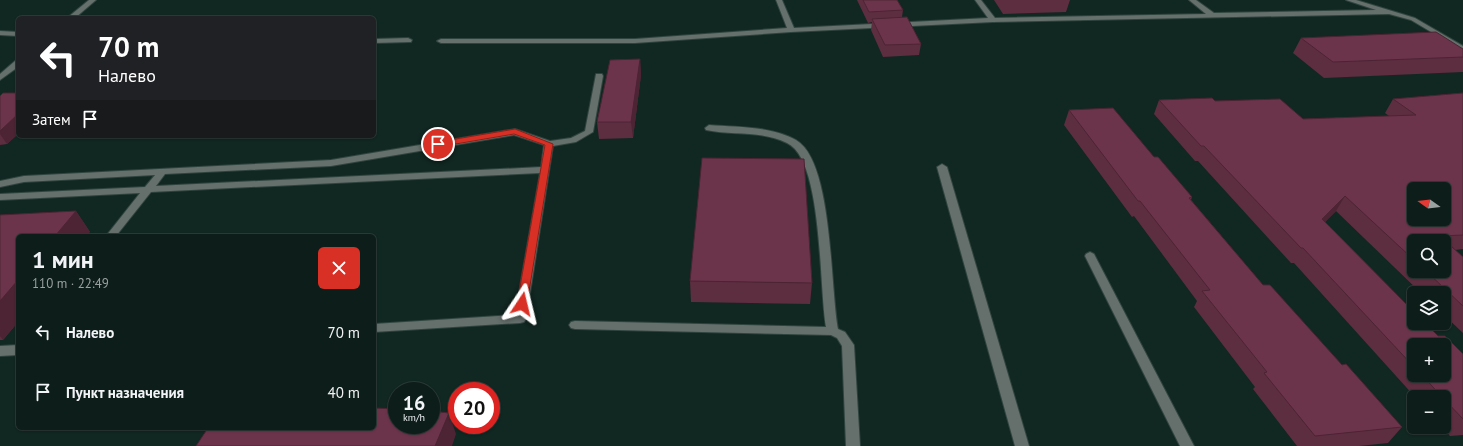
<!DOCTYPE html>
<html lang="ru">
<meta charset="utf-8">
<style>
body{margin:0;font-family:"PT Sans",sans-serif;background:#1b2a26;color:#f1f3f6;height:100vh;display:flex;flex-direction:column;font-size:15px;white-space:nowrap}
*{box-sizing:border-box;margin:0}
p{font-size:13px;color:#9aa2a2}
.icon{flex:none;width:22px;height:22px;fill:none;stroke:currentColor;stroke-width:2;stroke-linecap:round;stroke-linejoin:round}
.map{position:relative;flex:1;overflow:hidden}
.panel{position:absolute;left:16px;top:234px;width:360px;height:196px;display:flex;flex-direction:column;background:#0d1d19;border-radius:6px;box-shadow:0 1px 3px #0004,0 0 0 1px #2d3b38}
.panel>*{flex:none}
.top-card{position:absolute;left:16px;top:16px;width:360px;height:122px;border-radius:6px;box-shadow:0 1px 3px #0004,0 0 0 1px #2d3b38;background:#202124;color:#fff;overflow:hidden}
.needle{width:26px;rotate:284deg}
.buttons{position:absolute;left:1407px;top:182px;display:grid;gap:8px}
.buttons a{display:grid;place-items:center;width:44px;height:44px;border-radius:6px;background:#0d1d19;box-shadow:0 1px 3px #0004,0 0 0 1px #2d3b38;font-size:20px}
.speed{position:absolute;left:388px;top:382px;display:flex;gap:8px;font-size:20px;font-weight:700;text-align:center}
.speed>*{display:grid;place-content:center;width:52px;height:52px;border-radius:50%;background:#0d1d19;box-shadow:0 1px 3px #0004,0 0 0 1px #2d3b38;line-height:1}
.speed small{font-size:10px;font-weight:400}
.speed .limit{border:6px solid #d22;background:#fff;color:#111}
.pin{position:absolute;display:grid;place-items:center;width:34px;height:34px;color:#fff;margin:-17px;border:2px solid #fff;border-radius:50%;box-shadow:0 1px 4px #0007}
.me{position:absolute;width:44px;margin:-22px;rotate:10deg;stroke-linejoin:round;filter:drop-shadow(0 0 3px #0008)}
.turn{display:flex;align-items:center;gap:14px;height:84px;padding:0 16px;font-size:18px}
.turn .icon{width:52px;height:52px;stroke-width:2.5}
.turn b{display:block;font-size:28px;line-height:34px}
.then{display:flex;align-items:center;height:38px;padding:0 16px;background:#0003;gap:8px;font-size:15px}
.round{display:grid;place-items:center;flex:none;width:42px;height:42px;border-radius:6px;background:#1b2a26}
.summary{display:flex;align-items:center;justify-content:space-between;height:68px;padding:0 16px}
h1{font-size:24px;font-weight:800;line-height:30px}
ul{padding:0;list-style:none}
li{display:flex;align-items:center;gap:12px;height:60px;padding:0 16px}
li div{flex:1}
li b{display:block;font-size:15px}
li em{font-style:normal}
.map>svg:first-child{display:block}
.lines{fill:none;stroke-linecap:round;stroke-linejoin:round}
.minor-casing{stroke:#2f443e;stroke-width:2}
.minor{fill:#656f6c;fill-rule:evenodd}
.wall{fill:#5d2d40;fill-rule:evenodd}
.shaded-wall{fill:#4c2434}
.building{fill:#6c344b;stroke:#4c2434;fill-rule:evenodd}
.route{fill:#d93025;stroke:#8d1f18}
</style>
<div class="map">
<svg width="1463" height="446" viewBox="0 0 1463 446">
<rect width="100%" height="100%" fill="#112721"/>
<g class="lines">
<defs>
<g id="minor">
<polygon points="89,0 96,0 75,18 67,18"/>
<polygon points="776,0 782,0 794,28 988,18 975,0 981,0 995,18 1206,14 1189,0 1196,0 1214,13 1376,10 1346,0 1356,0 1415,18 1463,46 1463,51 1411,20 1389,14 993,22 791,32 635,43 441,43 437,41 441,39 635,39 787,28"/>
<polygon points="0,31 18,32 18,36 0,35"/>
<polygon points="408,38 412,40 411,42 374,43 374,39"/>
<polygon points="15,61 18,61 18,67 0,80 0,74"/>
<path d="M596 74H602L603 76 593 132 576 142 553 146 526 319 524 322 520 323 374 332V324L515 315 540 173 151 192 116 236H106L140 193 0 200V194L145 187 155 175 24 182 0 187V181L24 176 331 160 515 129 550 141 571 138 585 131ZM514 135 544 145 541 167 156 186 165 174 331 166Z"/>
<path d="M709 125C736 127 771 126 796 140 833 161 830 287 838 329L845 332 854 345 860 446H846L842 346 837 338 831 335 575 329 571 328 569 325 571 322 575 321 826 327C819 288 823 159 787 143 761 130 733 136 706 130L705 128Z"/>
<polygon points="942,164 947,167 1029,446 1015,446 937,167"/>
<polygon points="1090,252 1094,254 1095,256 1194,446 1180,446 1085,256 1086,254"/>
<polygon points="18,345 18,355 0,356 0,346"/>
</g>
</defs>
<use href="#minor" class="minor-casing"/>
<use href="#minor" class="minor"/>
</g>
<g class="wall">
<polygon points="857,0 897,0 903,10 902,17 921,44 919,55 883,57 871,30 872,22 868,23"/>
<polygon points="994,0 1070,0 1066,12 1003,14"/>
<polygon points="1301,38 1463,49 1463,72 1324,78 1293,53"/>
<polygon points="640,59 641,75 633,138 599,139 597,122"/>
<polygon points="18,93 18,134 7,144 0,145 0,96"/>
<path d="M1463 93V249L1455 250 1463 257V333L1444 315V293H1421L1336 211 1325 222 1438 336 1463 354V435L1450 436 1442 427H1444V397H1415L1294 263H1291L1198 161H1195L1154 114 1159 100 1215 101 1303 119 1389 116 1385 113 1393 99ZM1414 241 1444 271H1414ZM1414 345 1444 375H1414Z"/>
<polygon points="1069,110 1154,157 1192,197 1191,200 1263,285 1342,365 1402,427 1388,443 1359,446 1297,446 1253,389 1255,387 1194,307 1197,301 1134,216 1132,217 1064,125"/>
<polygon points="76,211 90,232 18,236 18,322 3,340 0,340 0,215"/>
<polygon points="690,281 812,283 810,304 691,302"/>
</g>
<g class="shaded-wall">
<polygon points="640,59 641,75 633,138 631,122"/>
<polygon points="18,114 18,134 7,144 0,134 0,131"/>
<polygon points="1345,196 1336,211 1312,234 1322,219"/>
<polygon points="76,211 90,232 87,236 55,236"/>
<polygon points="18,280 18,322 3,340 0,336 0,301"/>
<polygon points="449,413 456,434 452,446 435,446"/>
</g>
<g class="building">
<polygon points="863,0 897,0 903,10 869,12"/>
<polygon points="907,17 921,44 885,45 872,19"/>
<polygon points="1436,32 1463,49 1463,57 1333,62 1301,38"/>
<polygon points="640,59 631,122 597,122 610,60"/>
<polygon points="3,93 18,93 18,114 0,131 0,96"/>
<path d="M1463 93V235L1440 236 1463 257V306L1426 271H1444V241H1414V260L1345 196 1322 219 1414 312V323H1425L1438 336H1445L1463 354V419L1444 399V397H1442L1422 375H1444V345H1414V367L1303 248H1301L1204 146H1201L1159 100 1212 98 1215 101 1280 99 1303 119 1416 115 1393 99ZM1414 189H1444V219H1414Z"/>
<polygon points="1113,108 1154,157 1158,157 1192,197 1189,198 1263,285 1270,285 1342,365 1346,364 1402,427 1315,436 1264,373 1267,372 1202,291 1210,290 1140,201 1138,201 1069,110"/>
<polygon points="702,158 804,159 812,283 690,281"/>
<polygon points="76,211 55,236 18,236 18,280 0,301 0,215"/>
<polygon points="374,408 397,409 397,425 431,425 431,411 449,413 435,446 196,446 208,428 374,428"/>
</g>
<polygon class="route" points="515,129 553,144 527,304 526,306 518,306 517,304 545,145 514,134 438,147 434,144 438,142"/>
</svg>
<div class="buttons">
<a><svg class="needle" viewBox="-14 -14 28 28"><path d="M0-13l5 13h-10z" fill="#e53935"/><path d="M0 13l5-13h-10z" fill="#9aa2a2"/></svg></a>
<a><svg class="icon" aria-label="search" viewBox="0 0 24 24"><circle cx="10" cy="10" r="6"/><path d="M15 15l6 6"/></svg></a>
<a><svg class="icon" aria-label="layers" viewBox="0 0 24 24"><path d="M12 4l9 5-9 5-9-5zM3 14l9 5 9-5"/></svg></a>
<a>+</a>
<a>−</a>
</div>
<div class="speed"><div>16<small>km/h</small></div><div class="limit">20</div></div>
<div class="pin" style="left:438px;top:144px;background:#d93025"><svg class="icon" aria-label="arrive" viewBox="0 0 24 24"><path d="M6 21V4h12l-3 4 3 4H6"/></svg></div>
<svg class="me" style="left:522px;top:304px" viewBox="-20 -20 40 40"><path d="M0-17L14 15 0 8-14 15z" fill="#d93025" stroke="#fff" stroke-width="4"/></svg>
<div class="top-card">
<div class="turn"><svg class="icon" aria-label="left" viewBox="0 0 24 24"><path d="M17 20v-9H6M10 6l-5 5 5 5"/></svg><div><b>70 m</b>Налево</div></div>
<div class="then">Затем<svg class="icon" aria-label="arrive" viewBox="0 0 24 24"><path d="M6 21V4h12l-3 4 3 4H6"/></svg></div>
</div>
<section class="panel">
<div class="summary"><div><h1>1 мин</h1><p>110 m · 22:49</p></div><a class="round" style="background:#d93025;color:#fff"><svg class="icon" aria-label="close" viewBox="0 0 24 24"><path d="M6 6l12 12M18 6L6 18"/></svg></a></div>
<ul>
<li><svg class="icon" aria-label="left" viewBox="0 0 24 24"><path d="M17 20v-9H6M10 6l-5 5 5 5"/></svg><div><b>Налево</b></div><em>70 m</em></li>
<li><svg class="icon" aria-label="arrive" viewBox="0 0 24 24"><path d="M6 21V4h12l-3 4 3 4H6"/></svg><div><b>Пункт назначения</b></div><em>40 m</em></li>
</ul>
</section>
</div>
